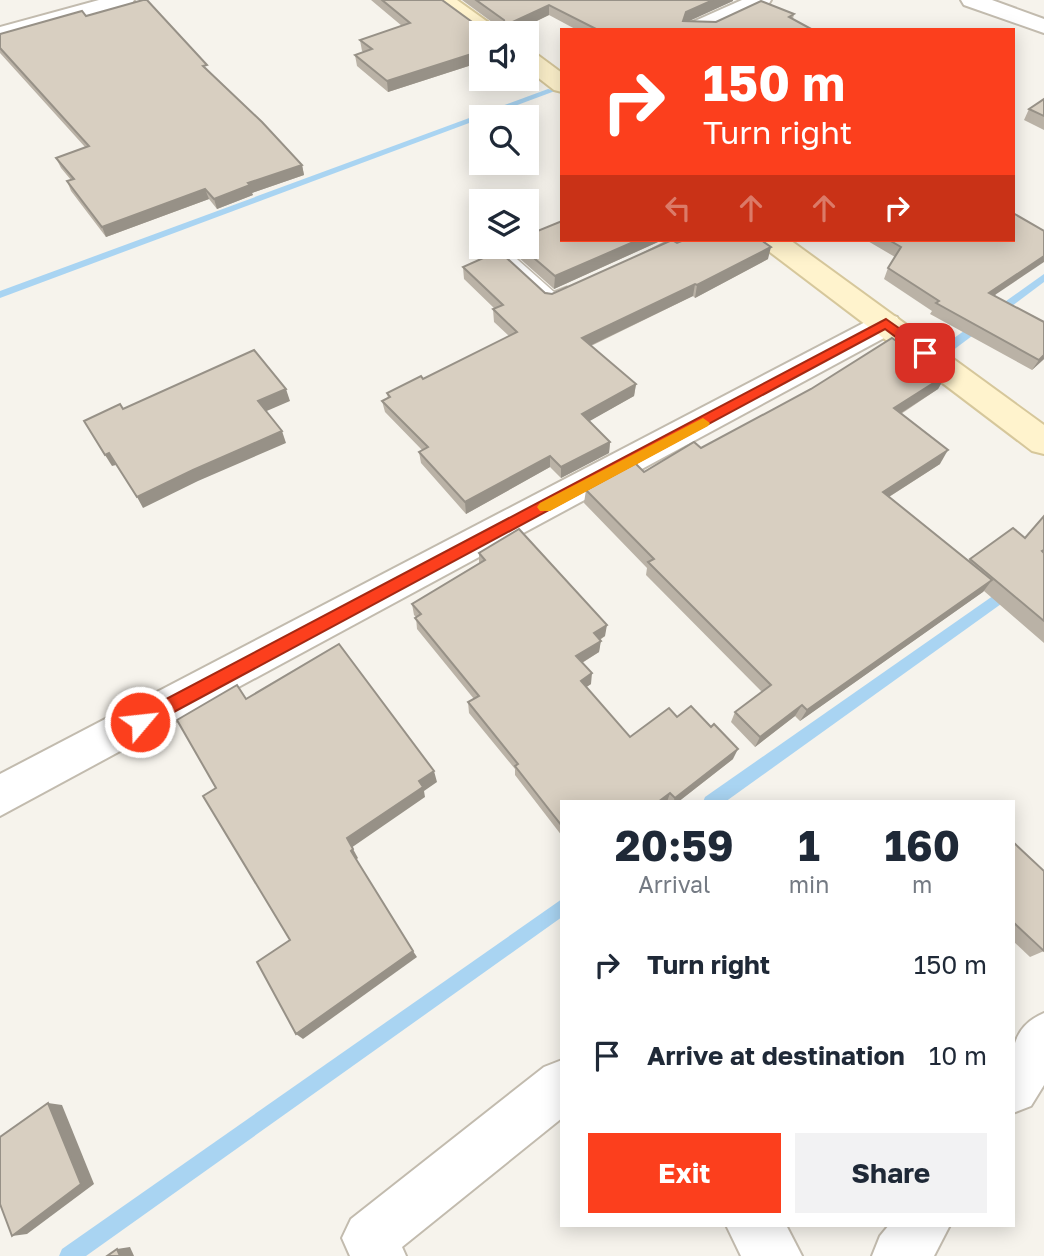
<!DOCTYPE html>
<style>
body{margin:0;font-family:"Golos Text",sans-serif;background:#f2f2f3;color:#1f2937;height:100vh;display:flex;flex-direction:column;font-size:26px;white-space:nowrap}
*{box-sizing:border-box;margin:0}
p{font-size:23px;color:#747a83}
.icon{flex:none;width:38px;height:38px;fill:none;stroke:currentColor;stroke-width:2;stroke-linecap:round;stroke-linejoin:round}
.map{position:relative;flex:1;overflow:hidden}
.sheet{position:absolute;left:560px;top:800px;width:455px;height:427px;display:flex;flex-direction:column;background:#fff;border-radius:0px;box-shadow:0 4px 18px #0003}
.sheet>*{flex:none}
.hud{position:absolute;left:560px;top:28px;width:455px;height:214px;border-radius:0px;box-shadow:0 4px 18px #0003;background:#fc3f1d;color:#fff;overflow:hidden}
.tools{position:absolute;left:469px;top:21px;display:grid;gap:14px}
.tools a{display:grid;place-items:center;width:70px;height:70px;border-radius:0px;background:#fff;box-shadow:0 4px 18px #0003;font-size:35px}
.pin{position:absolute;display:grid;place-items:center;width:60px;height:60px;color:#fff;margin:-30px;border-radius:14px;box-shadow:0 4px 10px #0006}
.me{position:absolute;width:77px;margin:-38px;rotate:62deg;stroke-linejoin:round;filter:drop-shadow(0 0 5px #0008)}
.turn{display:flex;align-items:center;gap:24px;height:147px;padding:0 28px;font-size:32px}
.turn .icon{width:91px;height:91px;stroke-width:2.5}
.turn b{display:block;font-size:49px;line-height:60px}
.lanes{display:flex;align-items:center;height:66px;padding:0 28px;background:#0003;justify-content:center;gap:35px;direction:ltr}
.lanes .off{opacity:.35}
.eta{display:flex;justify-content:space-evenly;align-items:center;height:119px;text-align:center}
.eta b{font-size:42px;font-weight:700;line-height:49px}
.action{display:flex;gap:14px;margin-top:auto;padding:14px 28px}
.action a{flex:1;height:80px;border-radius:0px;background:#fc3f1d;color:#fff;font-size:28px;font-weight:700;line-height:80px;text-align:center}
.action a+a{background:#f2f2f3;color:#1f2937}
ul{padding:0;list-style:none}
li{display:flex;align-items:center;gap:21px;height:91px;padding:0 28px}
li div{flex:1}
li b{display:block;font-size:26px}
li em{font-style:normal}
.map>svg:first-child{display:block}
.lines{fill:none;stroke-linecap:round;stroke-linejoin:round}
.stream{fill:#a9d4f2;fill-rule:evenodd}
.lane-casing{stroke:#c2bbae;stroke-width:3}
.street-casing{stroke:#c2bbae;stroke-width:4}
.secondary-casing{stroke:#d6c79b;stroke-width:4}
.lane{fill:#fff;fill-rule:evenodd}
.street{fill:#fff;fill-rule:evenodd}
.secondary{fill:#fff3cd;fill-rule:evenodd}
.wall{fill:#bab2a6}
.shaded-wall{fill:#979187}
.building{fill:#d8cfc1;stroke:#979187;stroke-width:2}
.route{fill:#fc3f1d;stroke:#a42913;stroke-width:2}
.slow{fill:#f59e0b}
</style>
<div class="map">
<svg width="1044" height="1256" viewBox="0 0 1044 1256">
<rect width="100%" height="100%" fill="#f6f3ec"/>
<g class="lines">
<g class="stream">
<polygon points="548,89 555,91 0,298 0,291"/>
<polygon points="1044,274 1044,282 948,354 940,354 940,348"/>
<polygon points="1010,584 1015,586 1017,590 1015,594 725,802 703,802 705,797"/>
<polygon points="562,899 562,917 86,1256 59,1256 62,1249"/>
</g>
<defs>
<g id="lane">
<polygon points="670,240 690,240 656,257 646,257 643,254"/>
<polygon points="495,247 515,247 509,252 554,292 567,287 575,292 558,303 546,303 493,254 490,251"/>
</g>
<g id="street">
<polygon points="99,0 134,0 131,5 0,41 0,27"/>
<polygon points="742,0 771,0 768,5 713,30 683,30 686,25"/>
<polygon points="961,0 992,0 1044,19 1044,33 964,5"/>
<polygon points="886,314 897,317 901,324 897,331 0,816 0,774 875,317"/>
<path d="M1044 1013V1085L1031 1106 1013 1113C1013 1073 1001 1031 1044 1013Z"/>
<polygon points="562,1060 562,1118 402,1247 406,1256 350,1256 342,1238 351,1219 544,1067"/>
<polygon points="726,1225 786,1225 802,1256 741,1256"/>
<polygon points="889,1225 950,1225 934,1256 872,1256 880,1236"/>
</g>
<g id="secondary">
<polygon points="431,0 457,0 503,33 481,33 481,36"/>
<polygon points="527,51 535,53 562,73 562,92 554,90 527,69"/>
<polygon points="758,240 790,240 1044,425 1044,454 1032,451 762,246"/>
</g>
</defs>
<use href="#lane" class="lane-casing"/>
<use href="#street" class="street-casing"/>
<use href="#secondary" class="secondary-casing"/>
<use href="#lane" class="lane"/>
<use href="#street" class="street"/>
<use href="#secondary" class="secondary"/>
</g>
<g class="wall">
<polygon points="371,0 442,0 479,27 496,25 462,0 733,0 733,1 688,21 716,22 794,14 793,19 813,30 577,30 549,15 512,33 481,33 481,62 388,92 357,66 355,55 364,52 362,51 360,40 402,26"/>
<polygon points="86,16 210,73 302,165 304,175 252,193 253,195 217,209 209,199 106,237 71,191 67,181 71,180 61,168 56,158 85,147 0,53 0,34"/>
<polygon points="1044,99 1044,130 1024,120 1029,109"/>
<polygon points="530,234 658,242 554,289 517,256 517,247 527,247"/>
<polygon points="866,240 1013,240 995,296 1044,359 1032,370 930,314 932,311 884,279 888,268 895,257"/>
<polygon points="677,243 768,259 695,298 693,296 591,346 636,384 634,396 589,421 610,442 609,453 561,478 550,467 466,514 421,463 419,452 422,450 385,412 382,401 388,398 387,393 423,379 509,336 494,322 493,309 495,309 464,279 463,267 552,294"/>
<polygon points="946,375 938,389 901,414 940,464 889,497 968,561 970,559 1025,538 1044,516 1044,643 984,591 800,721 795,716 755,747 731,722 735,712 762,692 646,575 647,568 584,503 586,490 644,472 701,448 811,389"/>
<polygon points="479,553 605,636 600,640 599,652 582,663 591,684 586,687 630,737 677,717 733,759 678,802 562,802 562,836 515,775 515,769 469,713 468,702 474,699 417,629 416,617 414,615 412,604 479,563"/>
<polygon points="1013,842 1044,951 1030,957 1013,941"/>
</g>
<g class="shaded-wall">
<polygon points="713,0 733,0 733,1 685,23 683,21 686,12"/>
<polygon points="549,5 549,15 512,33 489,33"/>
<polygon points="481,51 481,62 388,92 387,81"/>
<polygon points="302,165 304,175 252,193 253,195 217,209 214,199 248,183"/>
<polygon points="205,189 209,199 106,237 102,227"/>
<polygon points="638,240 659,240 658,242 554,289 555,276"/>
<polygon points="771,247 768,259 695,298 697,285"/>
<polygon points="1044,256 1044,262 983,303 989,293"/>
<polygon points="695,284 693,296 581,350 582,338"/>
<polygon points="1044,355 1044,359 1032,370 1039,360"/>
<polygon points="946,375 938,389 887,422 894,408"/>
<polygon points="636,384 634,396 581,426 582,414"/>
<polygon points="286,389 290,401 262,413 258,401"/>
<polygon points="282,431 286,443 198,481 143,508 137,497 193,470"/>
<polygon points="610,442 609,453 561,478 561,467"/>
<polygon points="948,450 940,464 876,505 883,492"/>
<polygon points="109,453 116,465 112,466 105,455"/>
<polygon points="550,456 550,467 466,514 465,502"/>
<polygon points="992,580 983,592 800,721 807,710"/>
<polygon points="607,625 605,636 592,644 594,633"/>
<polygon points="601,641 599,652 575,667 576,656"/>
<polygon points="592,673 591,684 579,692 581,681"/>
<polygon points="802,705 795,716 755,747 760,737"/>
<polygon points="738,749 733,759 678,802 673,802 675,798"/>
<polygon points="434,771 437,782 424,791 425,797 351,848 347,838 419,781"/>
<polygon points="670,793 667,802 658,802"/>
<polygon points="353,849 358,858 356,860 351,851"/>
<polygon points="413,951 417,957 303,1039 296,1034"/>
<polygon points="48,1103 62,1105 94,1184 27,1234 12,1236"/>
<polygon points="130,1247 134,1256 120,1256 117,1249"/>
</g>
<g class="building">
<polygon points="143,0 147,0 207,65 203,66 262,122 302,165 248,183 250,185 214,199 205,189 102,227 67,181 74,179 56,158 89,146 0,48 0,34 82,11 86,16"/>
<polygon points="382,0 442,0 479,27 505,24 504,20 476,0 713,0 686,12 683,21 716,22 761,1 794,14 789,17 813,30 598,30 549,5 489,33 481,33 481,51 387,81 355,55 372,49 360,40 410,23"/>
<polygon points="1044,99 1044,116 1029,109"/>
<polygon points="1013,213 1044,231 1044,256 989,293 1044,322 1044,355 1039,360 936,303 939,301 888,268 901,247 889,240 1013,240"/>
<polygon points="562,221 562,240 638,240 555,276 521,247 527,247 527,239 532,236 530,234"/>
<polygon points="672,240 677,243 684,240 761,240 771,247 697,285 695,284 582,338 636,384 582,414 610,442 561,467 550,456 465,502 419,452 428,447 382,401 390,397 387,393 421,376 423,379 517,332 493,309 503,305 463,267 499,251 545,293 552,294"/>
<polygon points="892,338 946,375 894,408 948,450 883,492 992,580 807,710 802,705 760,737 735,712 771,685 648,562 654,559 586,490 635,463 644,472 694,442 701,448 811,389"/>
<polygon points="254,350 286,389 258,401 282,431 193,470 137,497 109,453 105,455 84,421 120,404 123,409"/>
<polygon points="1044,516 1044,550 1042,551 1044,553 1044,621 970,559 1013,528 1025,538"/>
<polygon points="519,529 607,625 594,633 601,641 576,656 592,673 581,681 630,737 669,708 677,717 691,706 711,727 714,724 738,749 675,798 670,793 658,802 562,802 562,826 515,766 518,764 468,702 479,696 415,618 421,614 412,604 485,560 479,553"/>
<polygon points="339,644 434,771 419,781 423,787 347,838 353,849 351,851 413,951 296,1034 257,962 290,940 203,796 216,788 177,720 237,685 246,699"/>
<polygon points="1013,842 1044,871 1044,951 1013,922"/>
<polygon points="48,1103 81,1184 12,1236 0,1204 0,1137"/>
<polygon points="117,1249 120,1256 107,1256"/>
</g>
<polygon class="route" points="886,319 930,350 930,356 921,356 885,329 146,727 140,729 134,727 132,722 134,716"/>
<polygon class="slow" points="703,418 710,423 708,426 550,511 540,511 537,507 540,503"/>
</svg>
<div class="tools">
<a><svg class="icon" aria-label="sound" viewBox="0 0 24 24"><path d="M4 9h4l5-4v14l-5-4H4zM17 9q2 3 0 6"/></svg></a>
<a><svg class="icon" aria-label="search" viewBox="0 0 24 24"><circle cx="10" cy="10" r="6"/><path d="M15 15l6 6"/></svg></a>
<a><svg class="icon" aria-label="layers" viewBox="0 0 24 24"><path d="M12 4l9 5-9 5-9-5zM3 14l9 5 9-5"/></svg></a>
</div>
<div class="pin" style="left:925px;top:353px;background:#d93025"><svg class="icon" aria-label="arrive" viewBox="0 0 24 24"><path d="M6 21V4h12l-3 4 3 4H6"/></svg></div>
<svg class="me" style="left:140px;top:722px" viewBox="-20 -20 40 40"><circle r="17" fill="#fc3f1d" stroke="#fff" stroke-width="3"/><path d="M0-11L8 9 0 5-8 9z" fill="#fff"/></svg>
<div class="hud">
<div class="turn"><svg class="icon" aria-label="right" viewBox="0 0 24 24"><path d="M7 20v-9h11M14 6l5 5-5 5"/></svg><div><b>150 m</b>Turn right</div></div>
<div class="lanes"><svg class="icon off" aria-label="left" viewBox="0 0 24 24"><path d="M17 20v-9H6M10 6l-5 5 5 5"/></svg><svg class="icon off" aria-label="ahead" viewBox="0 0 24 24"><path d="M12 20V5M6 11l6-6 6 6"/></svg><svg class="icon off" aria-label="ahead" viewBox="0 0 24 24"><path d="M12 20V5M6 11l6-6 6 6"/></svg><svg class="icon" aria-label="right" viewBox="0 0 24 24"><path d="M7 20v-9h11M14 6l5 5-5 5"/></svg></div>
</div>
<section class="sheet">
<div class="eta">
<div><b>20:59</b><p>Arrival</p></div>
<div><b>1</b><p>min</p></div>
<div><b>160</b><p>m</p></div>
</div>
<ul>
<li><svg class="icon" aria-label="right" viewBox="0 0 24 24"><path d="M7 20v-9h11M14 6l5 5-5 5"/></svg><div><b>Turn right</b></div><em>150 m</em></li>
<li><svg class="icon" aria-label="arrive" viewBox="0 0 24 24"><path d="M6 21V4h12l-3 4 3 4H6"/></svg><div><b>Arrive at destination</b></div><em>10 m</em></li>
</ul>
<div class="action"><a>Exit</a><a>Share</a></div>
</section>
</div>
